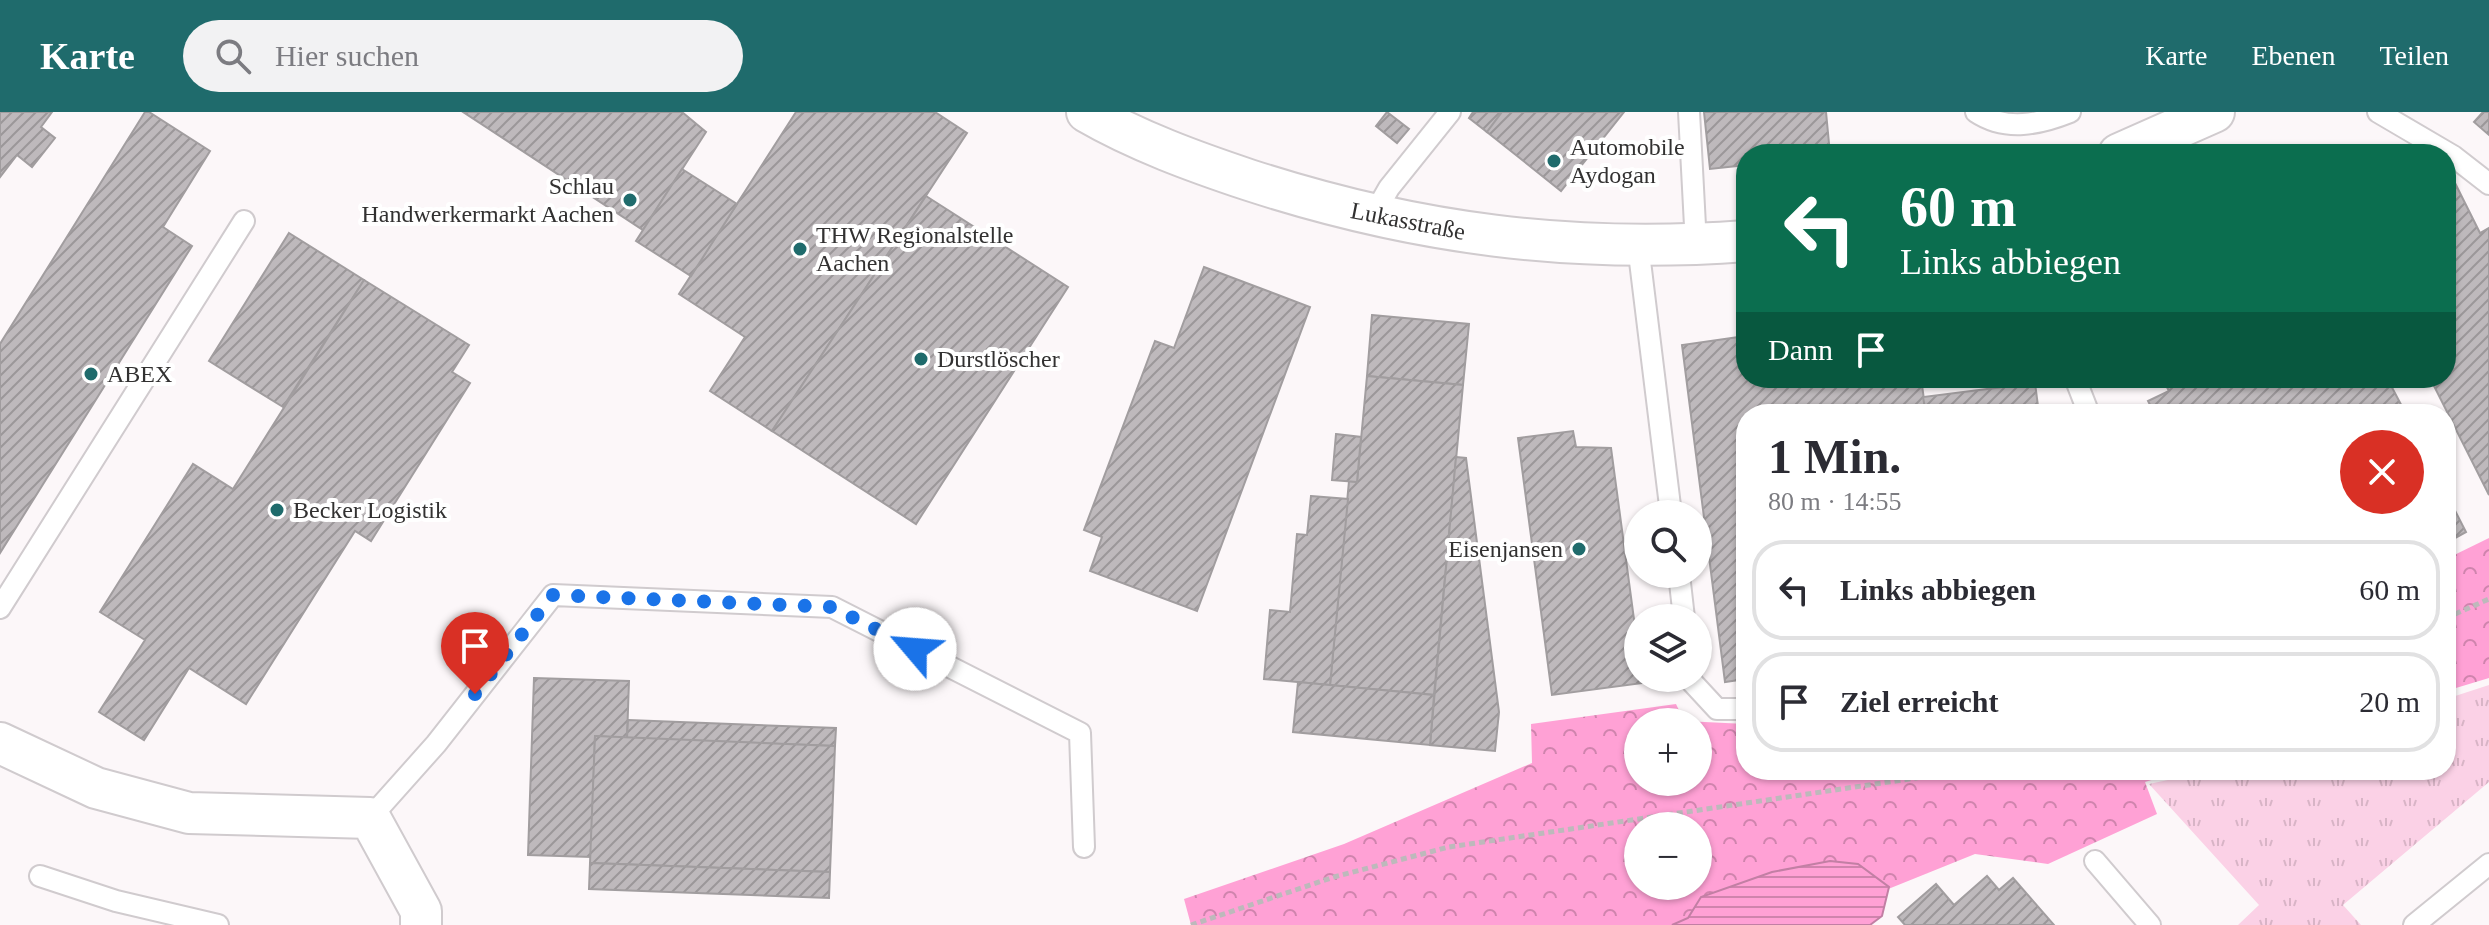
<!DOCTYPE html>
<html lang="de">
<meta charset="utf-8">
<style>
body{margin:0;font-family:"Times New Roman",serif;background:#f2f2f3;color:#2b2b33;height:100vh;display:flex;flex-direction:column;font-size:30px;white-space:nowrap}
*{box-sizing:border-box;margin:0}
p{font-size:26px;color:#7c7c81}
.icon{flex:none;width:44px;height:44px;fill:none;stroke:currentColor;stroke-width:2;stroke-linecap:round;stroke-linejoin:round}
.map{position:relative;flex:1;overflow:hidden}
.side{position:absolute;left:1736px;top:292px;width:720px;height:376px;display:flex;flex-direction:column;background:#fff;border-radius:32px;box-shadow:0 2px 6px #0004}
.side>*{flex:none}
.top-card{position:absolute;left:1736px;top:32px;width:720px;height:244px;border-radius:32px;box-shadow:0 2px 6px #0004;background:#0b6e4f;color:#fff;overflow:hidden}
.buttons{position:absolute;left:1624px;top:388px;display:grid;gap:16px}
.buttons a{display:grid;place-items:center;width:88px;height:88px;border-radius:50%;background:#fff;box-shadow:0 2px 6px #0004;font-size:40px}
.pin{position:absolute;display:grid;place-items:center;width:68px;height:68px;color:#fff;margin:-82px -34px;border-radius:50% 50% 50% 0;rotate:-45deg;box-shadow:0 0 8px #0007}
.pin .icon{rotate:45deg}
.me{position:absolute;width:88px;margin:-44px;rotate:297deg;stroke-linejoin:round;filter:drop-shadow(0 0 6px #0008)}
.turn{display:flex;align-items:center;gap:28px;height:168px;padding:0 32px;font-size:36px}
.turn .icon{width:104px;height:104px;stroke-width:2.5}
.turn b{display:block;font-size:56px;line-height:68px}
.then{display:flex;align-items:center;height:76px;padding:0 32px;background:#0003;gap:16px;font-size:30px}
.round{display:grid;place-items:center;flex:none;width:84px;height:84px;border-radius:42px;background:#f2f2f3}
.overview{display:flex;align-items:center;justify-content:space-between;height:136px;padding:0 32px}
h1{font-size:48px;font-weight:700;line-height:60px}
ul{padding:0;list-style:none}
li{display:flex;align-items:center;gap:24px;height:100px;margin:0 16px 12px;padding:0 16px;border:4px solid #e1e1e2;border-radius:32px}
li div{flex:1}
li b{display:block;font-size:30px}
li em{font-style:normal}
header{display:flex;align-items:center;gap:48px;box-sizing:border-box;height:112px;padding:0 40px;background:#1f6b6c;color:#fff}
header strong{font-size:38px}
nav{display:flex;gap:44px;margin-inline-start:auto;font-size:28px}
.search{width:560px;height:72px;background:#f2f2f3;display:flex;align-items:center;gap:20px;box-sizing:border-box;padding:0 28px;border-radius:44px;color:#7c7c81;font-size:30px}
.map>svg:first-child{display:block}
.grass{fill:url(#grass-tufts)}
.forest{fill:url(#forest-crowns);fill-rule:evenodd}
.water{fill:url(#water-rules);stroke:#c27fa4;stroke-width:2}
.building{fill:url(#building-hatch);stroke:#a19d9f;stroke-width:2}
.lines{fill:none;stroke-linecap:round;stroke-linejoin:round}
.lane-casing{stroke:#d0cbce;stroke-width:24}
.street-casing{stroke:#d0cbce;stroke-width:44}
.path{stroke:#bdb9bb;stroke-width:5;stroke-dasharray:6 4;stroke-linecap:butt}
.lane{stroke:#fff;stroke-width:20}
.street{stroke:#fff;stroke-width:40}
.route{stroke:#1a73e8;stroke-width:14;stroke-dasharray:0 25.2}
.poi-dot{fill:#1f6b6c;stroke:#fff;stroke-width:3}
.labels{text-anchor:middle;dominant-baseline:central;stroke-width:8;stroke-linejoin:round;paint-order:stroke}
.poi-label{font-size:24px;fill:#323131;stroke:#fff;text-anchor:start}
.street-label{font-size:24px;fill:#323131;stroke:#fff}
</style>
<header>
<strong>Karte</strong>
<div class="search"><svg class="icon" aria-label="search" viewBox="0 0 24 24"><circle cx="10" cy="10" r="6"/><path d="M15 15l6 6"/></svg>Hier suchen</div>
<nav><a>Karte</a><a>Ebenen</a><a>Teilen</a></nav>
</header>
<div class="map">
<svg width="2489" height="813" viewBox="0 0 2489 813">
<defs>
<pattern id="grass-tufts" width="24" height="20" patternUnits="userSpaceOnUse" patternTransform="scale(2)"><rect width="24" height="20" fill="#fbd1e6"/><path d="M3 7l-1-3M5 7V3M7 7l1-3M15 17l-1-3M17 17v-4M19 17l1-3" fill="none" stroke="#d8b4c6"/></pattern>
<pattern id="forest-crowns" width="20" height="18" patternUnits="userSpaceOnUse" patternTransform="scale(2)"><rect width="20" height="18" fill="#ffa1d5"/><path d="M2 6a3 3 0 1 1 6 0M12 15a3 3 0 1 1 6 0" fill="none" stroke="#cf84ad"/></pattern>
<pattern id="water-rules" width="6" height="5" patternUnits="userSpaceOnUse" patternTransform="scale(2)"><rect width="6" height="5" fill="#ffa1d5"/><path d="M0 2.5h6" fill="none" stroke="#cf84ad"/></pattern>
<pattern id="building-hatch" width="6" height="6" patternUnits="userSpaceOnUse" patternTransform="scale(2)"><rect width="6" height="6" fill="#beb9bc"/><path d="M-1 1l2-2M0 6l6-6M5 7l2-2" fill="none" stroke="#9b9799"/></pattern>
</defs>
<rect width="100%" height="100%" fill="#fcf7f9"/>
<polygon class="grass" points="2489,573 2489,670 2343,793 2361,813 2238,813 2259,793 2149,672 2215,658 2446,658 2446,587"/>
<g class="forest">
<polygon points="2489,426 2489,566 2446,579 2446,447"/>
<path d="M1676 592 1684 609 1746 612V658H2184L2145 670 2157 702 2048 752 1975 742 1799 813H1191L1184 787 1344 732 1532 651 1531 612ZM1638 610H1698V670H1638ZM1638 714H1698V774H1638Z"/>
</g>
<polygon class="water" points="1830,749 1858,752 1889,775 1882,804 1870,813 1672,813 1688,806 1701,785 1772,760"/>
<g class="building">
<polygon points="0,0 52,0 41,15 55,26 32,55 17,43 0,65"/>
<polygon points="145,0 149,0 210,39 163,115 192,134 0,441 0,232"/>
<polygon points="463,0 682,0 706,20 643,118"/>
<polygon points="796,0 935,0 967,21 772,319 710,279 745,225 679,182"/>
<polygon points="1387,0 1409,17 1397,31 1376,14"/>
<polygon points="1473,0 1502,0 1487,20 1469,6"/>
<polygon points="1502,0 1624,0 1561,79 1487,20"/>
<polygon points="1704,0 1826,0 1830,42 1746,42 1746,53 1710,57"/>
<polygon points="2483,0 2489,0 2489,23 2474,10"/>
<polygon points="682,57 737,92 691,164 636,129"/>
<polygon points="2450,61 2480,121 2489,116 2489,383 2430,266 2446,266 2446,62"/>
<polygon points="926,84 1068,175 916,412 772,319"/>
<polygon points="289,121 364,168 283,295 209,249"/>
<polygon points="1204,155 1310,195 1197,499 1090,459 1102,425 1084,418 1155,229 1174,236"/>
<polygon points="364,168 469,233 452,260 470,271 371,429 355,419 246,592 189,556 144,628 99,600 145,528 100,500 193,352 233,377"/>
<polygon points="1372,203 1469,212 1463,273 1367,264"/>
<polygon points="1746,224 1746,266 1921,266 1926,302 1746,302 1746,567 1725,570 1682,233"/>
<polygon points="1367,264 1463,273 1434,583 1330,573 1349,369 1357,370"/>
<polygon points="2162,266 2387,266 2406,302 2155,302 2148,289 2169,279"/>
<polygon points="2035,271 2039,302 1926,302 1923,285"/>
<polygon points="1573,319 1576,335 1611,336 1638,537 1638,566 1642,566 1643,571 1552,583 1518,326"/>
<polygon points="1336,322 1361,325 1357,370 1332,368"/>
<polygon points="1456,345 1466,346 1499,600 1495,639 1430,633"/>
<polygon points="2446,381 2466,420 2446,431"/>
<polygon points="1311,384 1348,387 1330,573 1264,567 1270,498 1290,500 1297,422 1307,423"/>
<polygon points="534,566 629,569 627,626 595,624 591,745 528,743"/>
<polygon points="1298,570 1434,583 1430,633 1293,620"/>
<polygon points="628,608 836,616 835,634 627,626"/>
<polygon points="595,624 835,634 830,760 590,751"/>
<polygon points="590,751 830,760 829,786 589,777"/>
<polygon points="1987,764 1999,778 2013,766 2054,813 1905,813 1898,805 1936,772 1954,793"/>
</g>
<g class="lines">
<defs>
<g id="lane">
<polyline points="1689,0 1696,133"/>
<path d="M1976 0C2006 20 2040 12 2070 0"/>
<polyline points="2378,0 2453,44 2489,72"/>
<polyline points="1373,104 1389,76 1450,0"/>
<polyline points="1638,133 1671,402"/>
<polyline points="2075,266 2089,302"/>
<polyline points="1679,462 1684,506"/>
<polyline points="0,496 244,109"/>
<polyline points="1691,566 1692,570 1717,597 1746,597"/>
<polyline points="370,706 436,632 553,483 832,495 1080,621 1084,735"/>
<polyline points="2095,749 2150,813"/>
<polyline points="40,764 116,789 218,813"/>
<polyline points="2414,813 2489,752"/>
</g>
<g id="street">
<path d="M1087 0C1137 29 1195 50 1249 68 1415 122 1572 142 1746 129"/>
<polyline points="2119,42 2214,0"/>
<polyline points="0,631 96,676 189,701 370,706 421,799 421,813"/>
</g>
</defs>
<use href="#lane" class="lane-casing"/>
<use href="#street" class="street-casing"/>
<g class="path">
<polyline points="2446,506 2489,487"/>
<polyline points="1191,813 1334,765 1449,735 1970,658"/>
</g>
<use href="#lane" class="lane"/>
<use href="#street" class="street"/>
</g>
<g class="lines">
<polyline class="route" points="475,582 553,483 832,495 915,537"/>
</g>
<g class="poi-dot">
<circle cx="1554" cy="49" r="8"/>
<circle cx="630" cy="88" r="8"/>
<circle cx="800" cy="137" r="8"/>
<circle cx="921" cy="247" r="8"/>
<circle cx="91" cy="262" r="8"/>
<circle cx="277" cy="398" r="8"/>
<circle cx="1579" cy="437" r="8"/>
</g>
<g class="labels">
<g class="poi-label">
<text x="1570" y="35">Automobile<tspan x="1570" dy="28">Aydogan</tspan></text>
<text x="614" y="74" text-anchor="end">Schlau<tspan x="614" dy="28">Handwerkermarkt Aachen</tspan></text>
<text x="816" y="123">THW Regionalstelle<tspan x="816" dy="28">Aachen</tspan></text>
<text x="937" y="247">Durstlöscher</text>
<text x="107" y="262">ABEX</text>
<text x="293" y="398">Becker Logistik</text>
<text x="1563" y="437" text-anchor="end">Eisenjansen</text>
</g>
<g class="street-label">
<text transform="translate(1408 109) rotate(11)">Lukasstraße</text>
</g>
</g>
</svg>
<div class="buttons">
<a><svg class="icon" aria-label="search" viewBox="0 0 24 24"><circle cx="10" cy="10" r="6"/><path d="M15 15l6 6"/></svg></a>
<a><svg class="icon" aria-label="layers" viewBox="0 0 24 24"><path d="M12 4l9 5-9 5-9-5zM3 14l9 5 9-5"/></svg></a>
<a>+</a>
<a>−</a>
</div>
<div class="pin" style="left:475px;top:582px;background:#d93025"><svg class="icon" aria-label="arrive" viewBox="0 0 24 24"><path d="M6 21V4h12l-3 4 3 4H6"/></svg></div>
<svg class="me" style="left:915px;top:537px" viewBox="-20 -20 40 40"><circle r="19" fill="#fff"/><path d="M0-13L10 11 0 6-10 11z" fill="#1a73e8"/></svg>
<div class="top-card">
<div class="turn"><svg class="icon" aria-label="left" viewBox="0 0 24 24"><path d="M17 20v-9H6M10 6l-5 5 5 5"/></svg><div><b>60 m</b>Links abbiegen</div></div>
<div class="then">Dann<svg class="icon" aria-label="arrive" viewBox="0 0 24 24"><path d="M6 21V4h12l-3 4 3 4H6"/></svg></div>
</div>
<section class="side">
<div class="overview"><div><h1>1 Min.</h1><p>80 m · 14:55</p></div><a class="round" style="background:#d93025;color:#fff"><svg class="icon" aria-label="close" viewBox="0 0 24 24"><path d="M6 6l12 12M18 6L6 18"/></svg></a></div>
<ul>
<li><svg class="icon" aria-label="left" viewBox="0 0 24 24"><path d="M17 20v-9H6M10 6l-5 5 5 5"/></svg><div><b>Links abbiegen</b></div><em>60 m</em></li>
<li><svg class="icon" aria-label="arrive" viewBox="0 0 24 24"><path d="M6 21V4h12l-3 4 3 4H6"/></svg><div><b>Ziel erreicht</b></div><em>20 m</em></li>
</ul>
</section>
</div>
